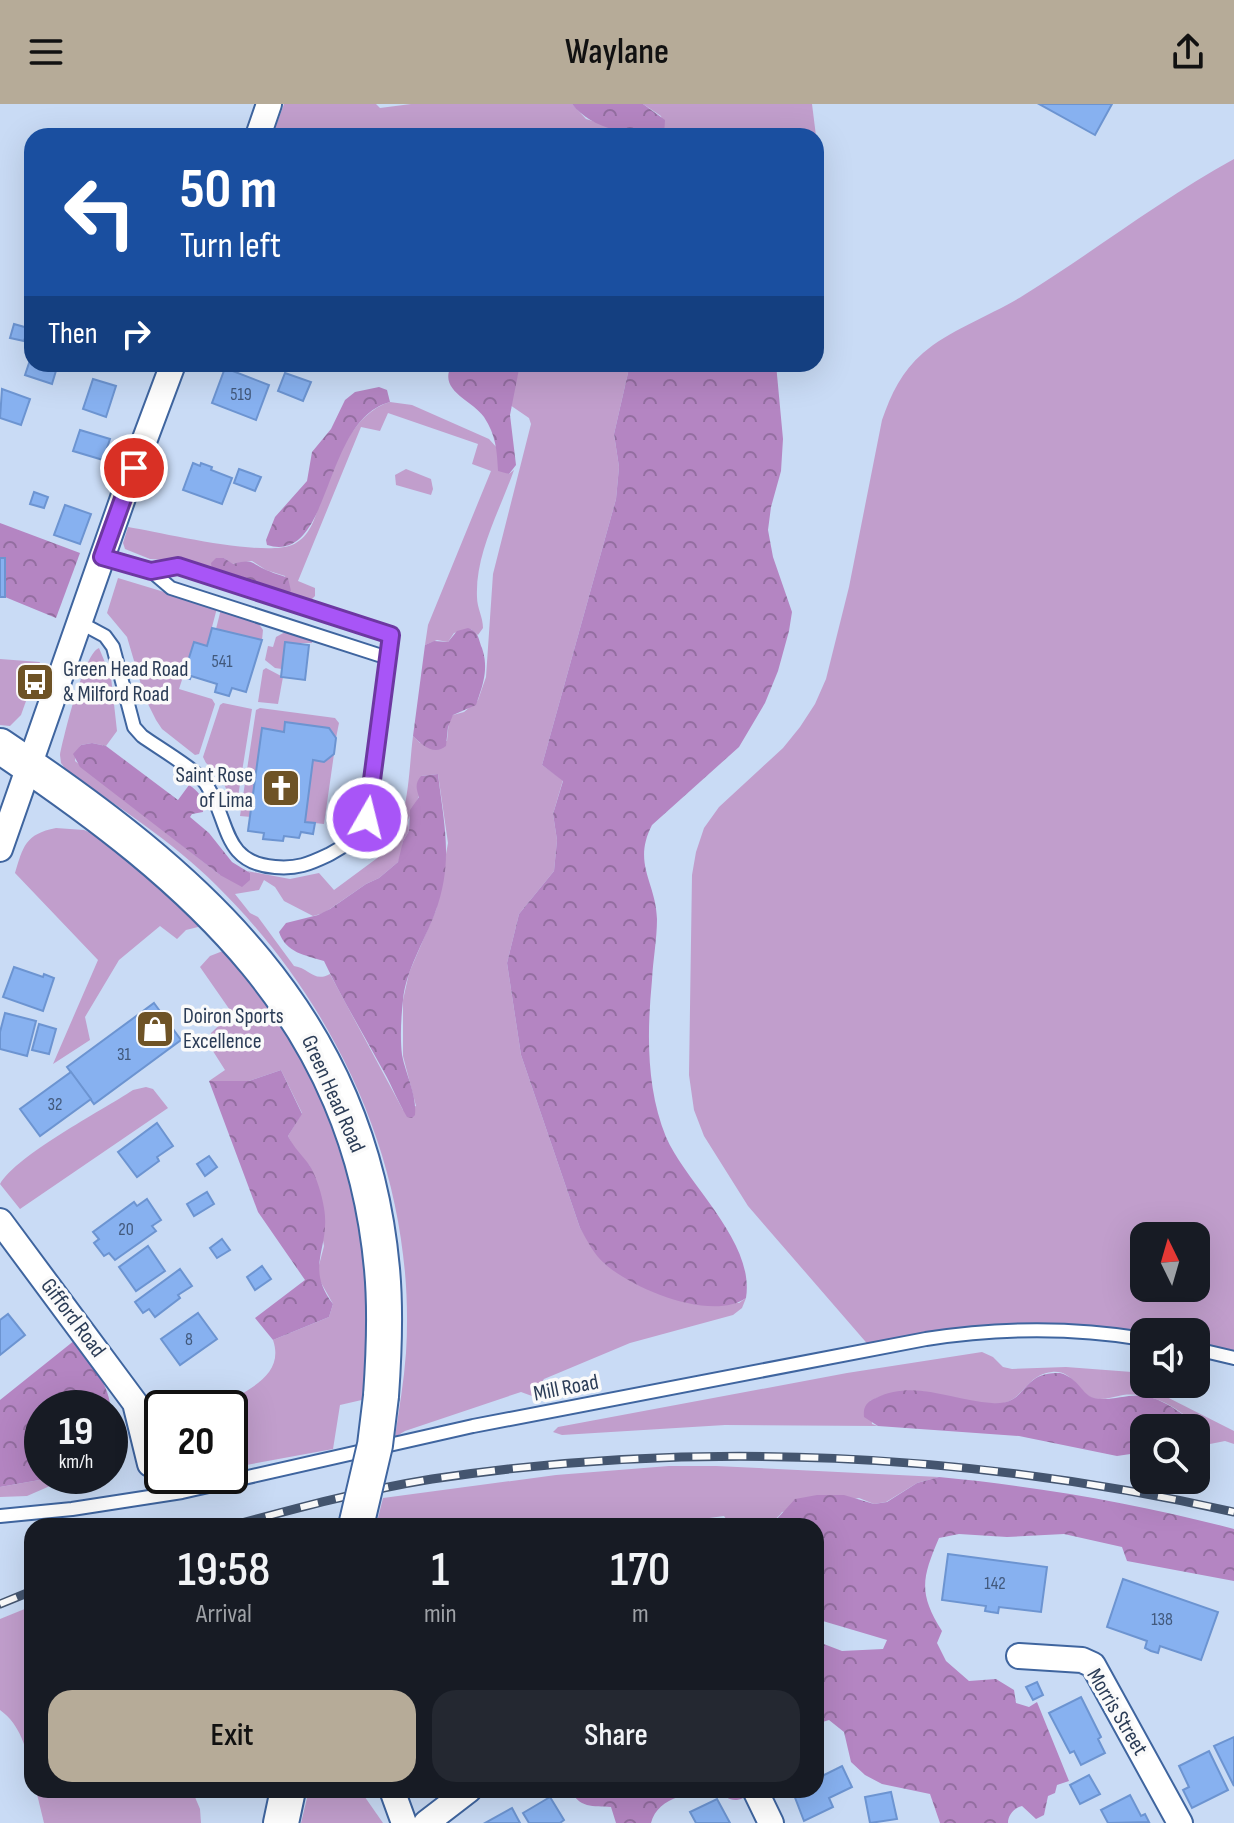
<!DOCTYPE html>
<style>
body{margin:0;font-family:"Sofia Sans Condensed",sans-serif;background:#242831;color:#f1f3f6;height:100vh;display:flex;flex-direction:column;font-size:30px;white-space:nowrap}
*{box-sizing:border-box;margin:0}
p{font-size:26px;color:#9ea1a6}
.icon{flex:none;width:44px;height:44px;fill:none;stroke:currentColor;stroke-width:2;stroke-linecap:round;stroke-linejoin:round}
.map{position:relative;flex:1;overflow:hidden}
.panel{position:absolute;left:24px;top:1414px;width:800px;height:280px;display:flex;flex-direction:column;background:#171b24;border-radius:24px;box-shadow:0 8px 32px #0002}
.panel>*{flex:none}
.top-card{position:absolute;left:24px;top:24px;width:800px;height:244px;border-radius:24px;box-shadow:0 8px 32px #0002;background:#1a4fa0;color:#fff;overflow:hidden}
.needle{width:52px;rotate:355deg}
.buttons{position:absolute;left:1130px;top:1118px;display:grid;gap:16px}
.buttons a{display:grid;place-items:center;width:80px;height:80px;border-radius:16px;background:#171b24;box-shadow:0 8px 32px #0002;font-size:40px}
.speed{position:absolute;left:24px;top:1286px;display:flex;gap:16px;font-size:40px;font-weight:700;text-align:center}
.speed>*{display:grid;place-content:center;width:104px;height:104px;border-radius:50%;background:#171b24;box-shadow:0 8px 32px #0002;line-height:1}
.speed small{font-size:20px;font-weight:400}
.speed .limit{border:4px solid #111;border-radius:12px;background:#fff;color:#111}
.pin{position:absolute;display:grid;place-items:center;width:68px;height:68px;color:#fff;margin:-34px;border:4px solid #fff;border-radius:50%;box-shadow:0 2px 8px #0007}
.me{position:absolute;width:88px;margin:-44px;rotate:8deg;stroke-linejoin:round;filter:drop-shadow(0 0 6px #0008)}
.turn{display:flex;align-items:center;gap:28px;height:168px;padding:0 24px;font-size:36px}
.turn .icon{width:104px;height:104px;stroke-width:2.5}
.turn b{display:block;font-size:56px;line-height:68px}
.then{display:flex;align-items:center;height:76px;padding:0 24px;background:#0003;gap:16px;font-size:30px}
.eta{display:flex;justify-content:space-evenly;align-items:center;height:136px;text-align:center}
.eta b{font-size:48px;font-weight:600;line-height:56px}
.primary-button{display:flex;gap:16px;margin-top:auto;padding:16px 24px}
.primary-button a{flex:1;height:92px;border-radius:24px;background:#b6ab98;color:#111;font-size:32px;font-weight:600;line-height:92px;text-align:center}
.primary-button a+a{background:#242831;color:#f1f3f6}
header{display:flex;justify-content:space-between;align-items:center;height:104px;padding:0 24px;background:#b6ab98;color:#111;font-size:36px;font-weight:600}
.map>svg:first-child{display:block}
.grass{fill:#c19ecc;fill-rule:evenodd}
.forest{fill:url(#forest-crowns)}
.building{fill:#87b1f0;stroke:#6c94d1;stroke-width:2}
.lines{fill:none;stroke-linecap:round;stroke-linejoin:round}
.lane-casing{stroke:#3f659f;stroke-width:16}
.street-casing{stroke:#3f659f;stroke-width:28}
.secondary-casing{stroke:#3f659f;stroke-width:38}
.lane{stroke:#fff;stroke-width:12}
.street{stroke:#fff;stroke-width:24}
.secondary{stroke:#fff;stroke-width:34}
.rail-casing{stroke:#44556f;stroke-width:9}
.rail{stroke:#fafafa;stroke-width:6;stroke-dasharray:18;stroke-linecap:butt}
.secondary-bridge-casing{stroke:#3f659f;stroke-width:38;stroke-linecap:butt}
.secondary-bridge{stroke:#fff;stroke-width:34}
.route-casing{stroke:#6d37a1;stroke-width:20}
.route{stroke:#a855f7;stroke-width:14}
.labels{text-anchor:middle;dominant-baseline:central;stroke-width:7;stroke-linejoin:round;paint-order:stroke}
.number-label{font-size:18px;fill:#42597c}
.poi-label{font-size:22px;fill:#2b3c56;stroke:#fafafa;text-anchor:start}
.street-label{font-size:22px;fill:#2b3c56;stroke:#fafafa}
</style>
<header><svg class="icon" aria-label="menu" viewBox="0 0 24 24"><path d="M4 6h16M4 12h16M4 18h16"/></svg>Waylane<svg class="icon" aria-label="share" viewBox="0 0 24 24"><path d="M12 15V3M7 8l5-5 5 5M5 13v7h14v-7"/></svg></header>
<div class="map">
<svg width="1234" height="1719" viewBox="0 0 1234 1719">
<defs>
<pattern id="forest-crowns" width="20" height="18" patternUnits="userSpaceOnUse" patternTransform="scale(2)"><rect width="20" height="18" fill="#b485c2"/><path d="M2 6a3 3 0 1 1 6 0M12 15a3 3 0 1 1 6 0" fill="none" stroke="#936ea0"/></pattern>
</defs>
<rect width="100%" height="100%" fill="#c9dbf5"/>
<g class="grass">
<path d="M284 0H376L380 4 411 0H572L586 15 641 32H517C501 27 482 26 467 32H296L274 27Z"/>
<polygon points="643,0 812,0 816,32 664,32 665,29 661,12"/>
<path d="M1234 55V1254L1196 1245V1228H1144V1235L1048 1227 871 1244 748 1102 704 1032 694 1006 689 971 692 771 696 748 704 724 719 703 783 644 800 623 815 600 826 575 849 483 882 316C891 290 902 267 923 249 949 226 994 210 1024 191 1095 147 1161 95 1234 55ZM1144 1132H1196V1184H1144Z"/>
<path d="M520 260H630L614 330 619 363 616 395 542 661 563 676 553 710 557 736 554 767 519 810 507 859 521 951 580 1124 605 1160 739 1199 746 1194 742 1204 733 1211 630 1239 544 1275 532 1292 521 1288 405 1327 395 1333C399 1305 404 1277 406 1249 417 1073 340 903 216 781 172 737 118 703 67 667L61 659 60 651C64 631 84 549 99 544L111 573 117 627 106 642 92 639 81 641 76 648 75 657 220 771 250 769 247 767 290 775 319 769 334 786 380 752C410 724 408 670 413 632L420 639 447 637 449 616 453 611 464 608 478 596 486 573 493 470 531 320 529 314 510 301ZM438 670 448 739 436 806 409 869 403 896V952L416 1002 403 1006 330 870C314 879 309 864 294 862L258 813 250 809 235 790 259 786 264 776 275 783 284 797 313 812 324 809 366 780 379 774 398 758 401 752 403 737 409 727 408 716 419 692 421 672Z"/>
<path d="M390 298 412 301 489 335 498 345V364L509 370 514 366C500 406 475 450 477 493 477 504 483 513 483 524L478 531 471 525 454 529 448 538 437 536 425 541 428 521 491 367 472 360 478 340 388 309 380 327 361 323 298 477 315 484V492L310 497 285 490H288L285 472 266 466 252 457 232 460 224 454 211 463 212 467 181 457 150 455 125 445 123 439 128 423C164 429 262 453 292 441 313 432 316 408 323 390 335 357 354 308 390 298Z"/>
<polygon points="406,365 431,375 433,385 431,391 396,381 395,371"/>
<polygon points="118,474 217,504 207,542 194,539 179,585 212,595 215,600 199,650 195,651 162,625 156,616 145,594 127,533 107,509"/>
<polygon points="221,505 257,517 263,526 262,536 216,525"/>
<polygon points="287,527 313,534 312,539 285,539 282,565 275,564 265,556 268,542 273,543 276,533"/>
<polygon points="0,555 40,558 21,611 10,622 0,621"/>
<polygon points="266,564 283,573 278,600 258,598 263,566"/>
<polygon points="223,599 252,605 237,699 232,698 220,671 206,659 203,653 220,601"/>
<polygon points="260,604 335,614 339,619 336,634 329,624 286,618 284,628 262,625 251,713 240,712 256,606"/>
<polygon points="334,650 324,720 305,718 313,656 324,658"/>
<path d="M56 724 84 726 103 734 206 821 186 826 177 835 160 822 119 856 85 913 90 936 53 960 98 856 15 769C23 743 25 730 56 724Z"/>
<path d="M228 845 262 888 312 970 350 1066 369 1193 366 1295 340 1301 333 1345 230 1364V1304H216C242 1288 286 1274 273 1236L329 1213 333 1200 319 1175 318 1165 324 1142 310 1062 296 1048 288 1032 302 1009 281 966 249 977H209L225 966 211 944V929L232 909 200 863 210 852Z"/>
<path d="M146 983 153 985 168 1004 20 1105 0 1080C17 1051 101 1007 133 986Z"/>
<path d="M982 1248 993 1253 1003 1263 1012 1265 1066 1263 1132 1268 1147 1283 1234 1327V1340L1225 1337 1210 1340C1193 1311 1157 1287 1123 1291 1113 1293 1102 1297 1092 1294 1077 1287 1073 1266 1052 1268 1024 1271 1024 1299 997 1300 948 1300 921 1273 870 1297L872 1320 878 1322 725 1321 562 1331 553 1328 558 1323 847 1269Z"/>
<path d="M669 1362H716L939 1373 917 1379 886 1398 874 1400 859 1394 782 1408C770 1425 750 1422 731 1422L724 1412 687 1417 684 1422H612L610 1419 586 1422H376L383 1394 556 1371Z"/>
<polygon points="62,1372 73,1372 27,1392 0,1393 0,1383"/>
<path d="M32 1502V1668C26 1645 21 1621 0 1606V1515Z"/>
<polygon points="36,1686 192,1686 200,1705 201,1719 44,1719"/>
<polygon points="309,1686 360,1686 383,1719 301,1719"/>
</g>
<g class="forest">
<path d="M572 0H643L665 16 664 32C633 32 592 26 572 0Z"/>
<path d="M452 260H520L510 311 516 361 509 370 498 367C497 347 496 331 484 313 471 295 437 287 452 260Z"/>
<path d="M630 260H776L783 335 781 367 771 403 768 426 773 453 792 508 789 527 778 567 765 599 739 643 652 721C632 760 656 778 657 815 657 835 653 856 652 876 647 928 646 984 666 1033 687 1081 755 1137 746 1194 712 1218 633 1185 605 1160 594 1151 587 1136 580 1124L521 951 507 859 519 810 554 767 557 736 553 710 563 677 542 661 616 395 619 363 614 330Z"/>
<path d="M379 283 387 286 390 298C321 316 333 461 267 441L266 436 275 413 307 377 312 348 331 325 345 296 355 288Z"/>
<polygon points="0,419 80,449 56,514 5,493 0,454"/>
<path d="M216 454H224L233 460C255 454 250 460 269 467 275 470 281 471 288 474L291 487 285 490 212 467 211 459Z"/>
<path d="M468 524C479 528 478 534 482 544 489 565 483 581 476 601L453 611 448 623 446 642C434 652 422 641 413 632L425 541 434 537 448 538 457 527Z"/>
<path d="M92 639 106 642 178 696 189 681C200 688 205 696 203 708L192 710 190 713 209 729 232 758 250 769V776L242 783 220 771 80 663 73 650 81 641Z"/>
<path d="M438 670C444 722 454 757 435 809 424 838 406 866 403 896 401 914 400 934 402 951 406 971 417 991 415 1011L412 1014 407 1013C398 998 392 982 384 968 364 931 342 895 324 857 305 851 286 849 279 828L286 819 318 811 330 805 366 780 379 774 398 758 403 737 409 727 410 706 419 693C416 684 415 679 421 672Z"/>
<path d="M281 966 302 1010 288 1032C294 1044 303 1052 310 1062 317 1074 322 1091 324 1104 331 1145 304 1162 333 1200L329 1213 273 1236 255 1214 305 1176 258 1108 209 977H249Z"/>
<path d="M75 1236C95 1263 117 1289 110 1326V1304H42V1372H62L0 1383V1296Z"/>
<path d="M1060 1269C1079 1274 1082 1291 1094 1294 1110 1298 1128 1289 1145 1292 1166 1295 1215 1327 1209 1351L1196 1354V1324H1144V1348L1117 1352 1019 1332 878 1322 864 1313C863 1303 866 1298 876 1294 915 1275 952 1297 992 1299 1029 1302 1019 1267 1060 1269Z"/>
<path d="M939 1373C1035 1382 1141 1400 1234 1425V1477L1127 1457 1122 1443 1064 1430 1007 1433 959 1430 939 1434C922 1474 918 1489 942 1527L937 1539 946 1557 969 1577 996 1575 1014 1586 1016 1599 1029 1603 1037 1598 1069 1677 1057 1681 1055 1689 1048 1692 1044 1711 1036 1715 1022 1702C1014 1704 1008 1711 1008 1719H940L930 1690 882 1680 865 1671 851 1658 844 1628 829 1616 816 1620V1591L823 1582 816 1572V1537L842 1547 883 1545 887 1536 816 1515V1422H762L776 1416 795 1395 817 1391H844L874 1400 887 1398 917 1379Z"/>
<path d="M572 1686H742L743 1694C733 1699 726 1694 719 1687 694 1687 658 1692 651 1719H616L611 1703C594 1702 577 1704 572 1686Z"/>
</g>
<g class="building">
<polygon points="1039,0 1112,0 1095,31"/>
<polygon points="14,220 28,224 24,237 10,234"/>
<polygon points="32,250 32,260 58,260 52,280 25,271"/>
<polygon points="225,264 269,281 256,316 212,299"/>
<polygon points="285,269 311,278 303,297 278,287"/>
<polygon points="93,275 116,282 106,313 83,305"/>
<polygon points="2,285 30,295 21,321 0,314"/>
<polygon points="80,326 110,335 103,356 73,347"/>
<polygon points="193,359 200,362 201,359 212,363 211,366 232,374 222,400 183,386"/>
<polygon points="239,365 261,373 255,387 234,379"/>
<polygon points="34,388 48,393 44,404 30,400"/>
<polygon points="65,401 91,410 80,440 54,431"/>
<rect x="0" y="454" width="5" height="39"/>
<polygon points="212,524 262,536 246,588 232,584 229,592 215,588 217,580 191,572 190,575 183,573 194,538 207,542"/>
<polygon points="285,538 309,541 305,576 281,573"/>
<polygon points="285,618 329,624 336,634 334,650 324,658 313,656 305,718 315,719 313,730 301,728 299,734 284,732 283,737 263,735 264,729 248,727 262,624 284,628"/>
<polygon points="14,863 43,873 44,870 54,874 43,907 3,893"/>
<polygon points="154,899 181,936 94,1000 67,963"/>
<polygon points="5,909 36,917 27,952 0,945 0,928"/>
<polygon points="39,920 56,925 49,950 32,946"/>
<polygon points="71,968 91,995 40,1032 20,1005"/>
<polygon points="157,1019 173,1042 157,1053 159,1057 137,1073 118,1048"/>
<polygon points="209,1052 217,1063 205,1072 197,1060"/>
<polygon points="207,1088 214,1100 194,1112 187,1100"/>
<polygon points="147,1095 161,1116 152,1122 156,1127 115,1156 109,1149 104,1152 94,1139 99,1135 93,1128 134,1098 137,1102"/>
<polygon points="222,1135 230,1146 217,1154 210,1144"/>
<polygon points="148,1142 165,1167 136,1187 119,1163"/>
<polygon points="262,1162 271,1175 255,1186 247,1173"/>
<polygon points="180,1165 192,1182 178,1191 180,1194 155,1213 149,1205 143,1209 135,1198"/>
<polygon points="198,1209 217,1235 180,1261 161,1235"/>
<polygon points="8,1210 25,1231 0,1251 0,1216"/>
<polygon points="948,1450 1047,1463 1041,1508 999,1503 998,1509 991,1508 985,1507 986,1502 942,1496"/>
<polygon points="1123,1475 1218,1508 1201,1556 1160,1542 1158,1549 1151,1547 1145,1544 1147,1537 1107,1523"/>
<polygon points="1037,1578 1043,1591 1033,1596 1026,1583"/>
<polygon points="1081,1593 1101,1633 1098,1635 1105,1649 1081,1661 1074,1647 1070,1649 1049,1609"/>
<polygon points="1234,1633 1234,1682 1214,1642"/>
<polygon points="1209,1647 1228,1686 1192,1704 1183,1686 1189,1683 1179,1662"/>
<polygon points="842,1662 852,1683 829,1694 833,1703 804,1717 794,1691 804,1686 816,1686 816,1680 820,1678 818,1674"/>
<polygon points="1089,1671 1100,1690 1080,1700 1070,1681"/>
<polygon points="891,1688 897,1715 870,1719 865,1693"/>
<polygon points="1130,1691 1141,1712 1145,1710 1149,1718 1108,1719 1101,1706"/>
<polygon points="550,1693 564,1716 560,1719 529,1719 523,1709"/>
<polygon points="717,1695 730,1719 696,1719 690,1708"/>
<polygon points="512,1704 520,1719 485,1719"/>
</g>
<g class="lines">
<defs>
<g id="lane">
<polyline points="102,453 151,467 171,484 388,554"/>
<path d="M79 518 105 532 113 543 134 623 142 632C157 643 197 666 206 680 230 716 221 759 275 763 297 765 309 760 328 751 346 741 361 734 367 714L391 531 178 462 151 467"/>
<polyline points="1196,1245 1234,1254"/>
<path d="M0 1412 72 1405 182 1388 473 1322 926 1235C997 1224 1072 1223 1144 1235"/>
</g>
<g id="street">
<polyline points="258,32 269,0"/>
<polyline points="0,745 124,391 173,260"/>
<polyline points="0,1117 135,1299 150,1360"/>
<polyline points="1019,1552 1082,1556 1093,1561 1180,1719"/>
<polyline points="392,1686 404,1719"/>
<polyline points="755,1686 771,1719"/>
<polyline points="426,1719 469,1686"/>
</g>
<g id="secondary">
<path d="M0 642C197 774 359 913 382 1165 386 1208 384 1250 381 1292"/>
<polyline points="281,1719 288,1686"/>
</g>
</defs>
<use href="#lane" class="lane-casing"/>
<use href="#street" class="street-casing"/>
<use href="#secondary" class="secondary-casing"/>
<use href="#lane" class="lane"/>
<use href="#street" class="street"/>
<use href="#secondary" class="secondary"/>
<defs>
<g id="rail">
<path d="M231 1422C297 1404 364 1386 432 1375 699 1335 971 1349 1234 1408"/>
<polyline points="0,1500 32,1487"/>
</g>
</defs>
<use href="#rail" class="rail-casing"/>
<use href="#rail" class="rail"/>
<defs>
<polyline id="secondary-bridge" points="356,1422 375,1341 381,1292"/>
</defs>
<use href="#secondary-bridge" class="secondary-bridge-casing"/>
<use href="#secondary-bridge" class="secondary-bridge"/>
</g>
<g class="lines">
<defs>
<polyline id="route" points="134,364 102,453 151,467 178,462 391,531 367,714"/>
</defs>
<use href="#route" class="route-casing"/>
<use href="#route" class="route"/>
</g>
<defs>
<symbol id="bus-square" viewBox="-11 -11 22 22"><rect x="-9" y="-9" width="18" height="18" rx="4" fill="#6e5326" stroke="#fafafa"/><path d="M-5-6H5V4H4V6H2V4H-2V6H-4V4H-5ZM-3.5-4V0h7V-4ZM-3.5 1.2v1.5H-2V1.2ZM2 1.2v1.5H3.5V1.2Z" fill="#fff"/></symbol>
<symbol id="church-square" viewBox="-11 -11 22 22"><rect x="-9" y="-9" width="18" height="18" rx="4" fill="#6e5326" stroke="#fafafa"/><path d="M-1.2-6h2.4v3.5h3.3v2.4h-3.3V6h-2.4V-.1h-3.3v-2.4h3.3Z" fill="#fff"/></symbol>
<symbol id="shop-square" viewBox="-11 -11 22 22"><rect x="-9" y="-9" width="18" height="18" rx="4" fill="#6e5326" stroke="#fafafa"/><path d="M-5-2.5h2.3a2.7 3.5 0 0 1 5.4 0H5L5.5 6h-11ZM-1.5-2.5h3a1.5 2.3 0 0 0-3 0Z" fill="#fff"/></symbol>
</defs>
<g fill-rule="evenodd">
<use href="#bus-square" x="13" y="556" width="44" height="44"/>
<use href="#church-square" x="259" y="662" width="44" height="44"/>
<use href="#shop-square" x="133" y="903" width="44" height="44"/>
</g>
<g class="labels">
<g class="number-label">
<text x="241" y="290">519</text>
<text x="222" y="557">541</text>
<text x="124" y="950">31</text>
<text x="55" y="1000">32</text>
<text x="126" y="1125">20</text>
<text x="189" y="1235">8</text>
<text x="995" y="1479">142</text>
<text x="1162" y="1515">138</text>
</g>
<g class="poi-label">
<text x="63" y="565">Green Head Road<tspan x="63" dy="25">&amp; Milford Road</tspan></text>
<text x="253" y="671" text-anchor="end">Saint Rose<tspan x="253" dy="25">of Lima</tspan></text>
<text x="183" y="912">Doiron Sports<tspan x="183" dy="25">Excellence</tspan></text>
</g>
<g class="street-label">
<text transform="translate(333 990) rotate(66)">Green Head Road</text>
<text transform="translate(73 1214) rotate(53)">Gifford Road</text>
<text transform="translate(566 1284) rotate(-11)">Mill Road</text>
<text transform="translate(1117 1608) rotate(59)">Morris Street</text>
</g>
</g>
</svg>
<div class="buttons">
<a><svg class="needle" viewBox="-14 -14 28 28"><path d="M0-13l5 13h-10z" fill="#e53935"/><path d="M0 13l5-13h-10z" fill="#9ea1a6"/></svg></a>
<a><svg class="icon" aria-label="sound" viewBox="0 0 24 24"><path d="M4 9h4l5-4v14l-5-4H4zM17 9q2 3 0 6"/></svg></a>
<a><svg class="icon" aria-label="search" viewBox="0 0 24 24"><circle cx="10" cy="10" r="6"/><path d="M15 15l6 6"/></svg></a>
</div>
<div class="speed"><div>19<small>km/h</small></div><div class="limit">20</div></div>
<div class="pin" style="left:134px;top:364px;background:#d93025"><svg class="icon" aria-label="arrive" viewBox="0 0 24 24"><path d="M6 21V4h12l-3 4 3 4H6"/></svg></div>
<svg class="me" style="left:367px;top:714px" viewBox="-20 -20 40 40"><circle r="17" fill="#a855f7" stroke="#fff" stroke-width="3"/><path d="M0-11L8 9 0 5-8 9z" fill="#fff"/></svg>
<div class="top-card">
<div class="turn"><svg class="icon" aria-label="left" viewBox="0 0 24 24"><path d="M17 20v-9H6M10 6l-5 5 5 5"/></svg><div><b>50 m</b>Turn left</div></div>
<div class="then">Then<svg class="icon" aria-label="right" viewBox="0 0 24 24"><path d="M7 20v-9h11M14 6l5 5-5 5"/></svg></div>
</div>
<section class="panel">
<div class="eta">
<div><b>19:58</b><p>Arrival</p></div>
<div><b>1</b><p>min</p></div>
<div><b>170</b><p>m</p></div>
</div>
<div class="primary-button"><a>Exit</a><a>Share</a></div>
</section>
</div>
